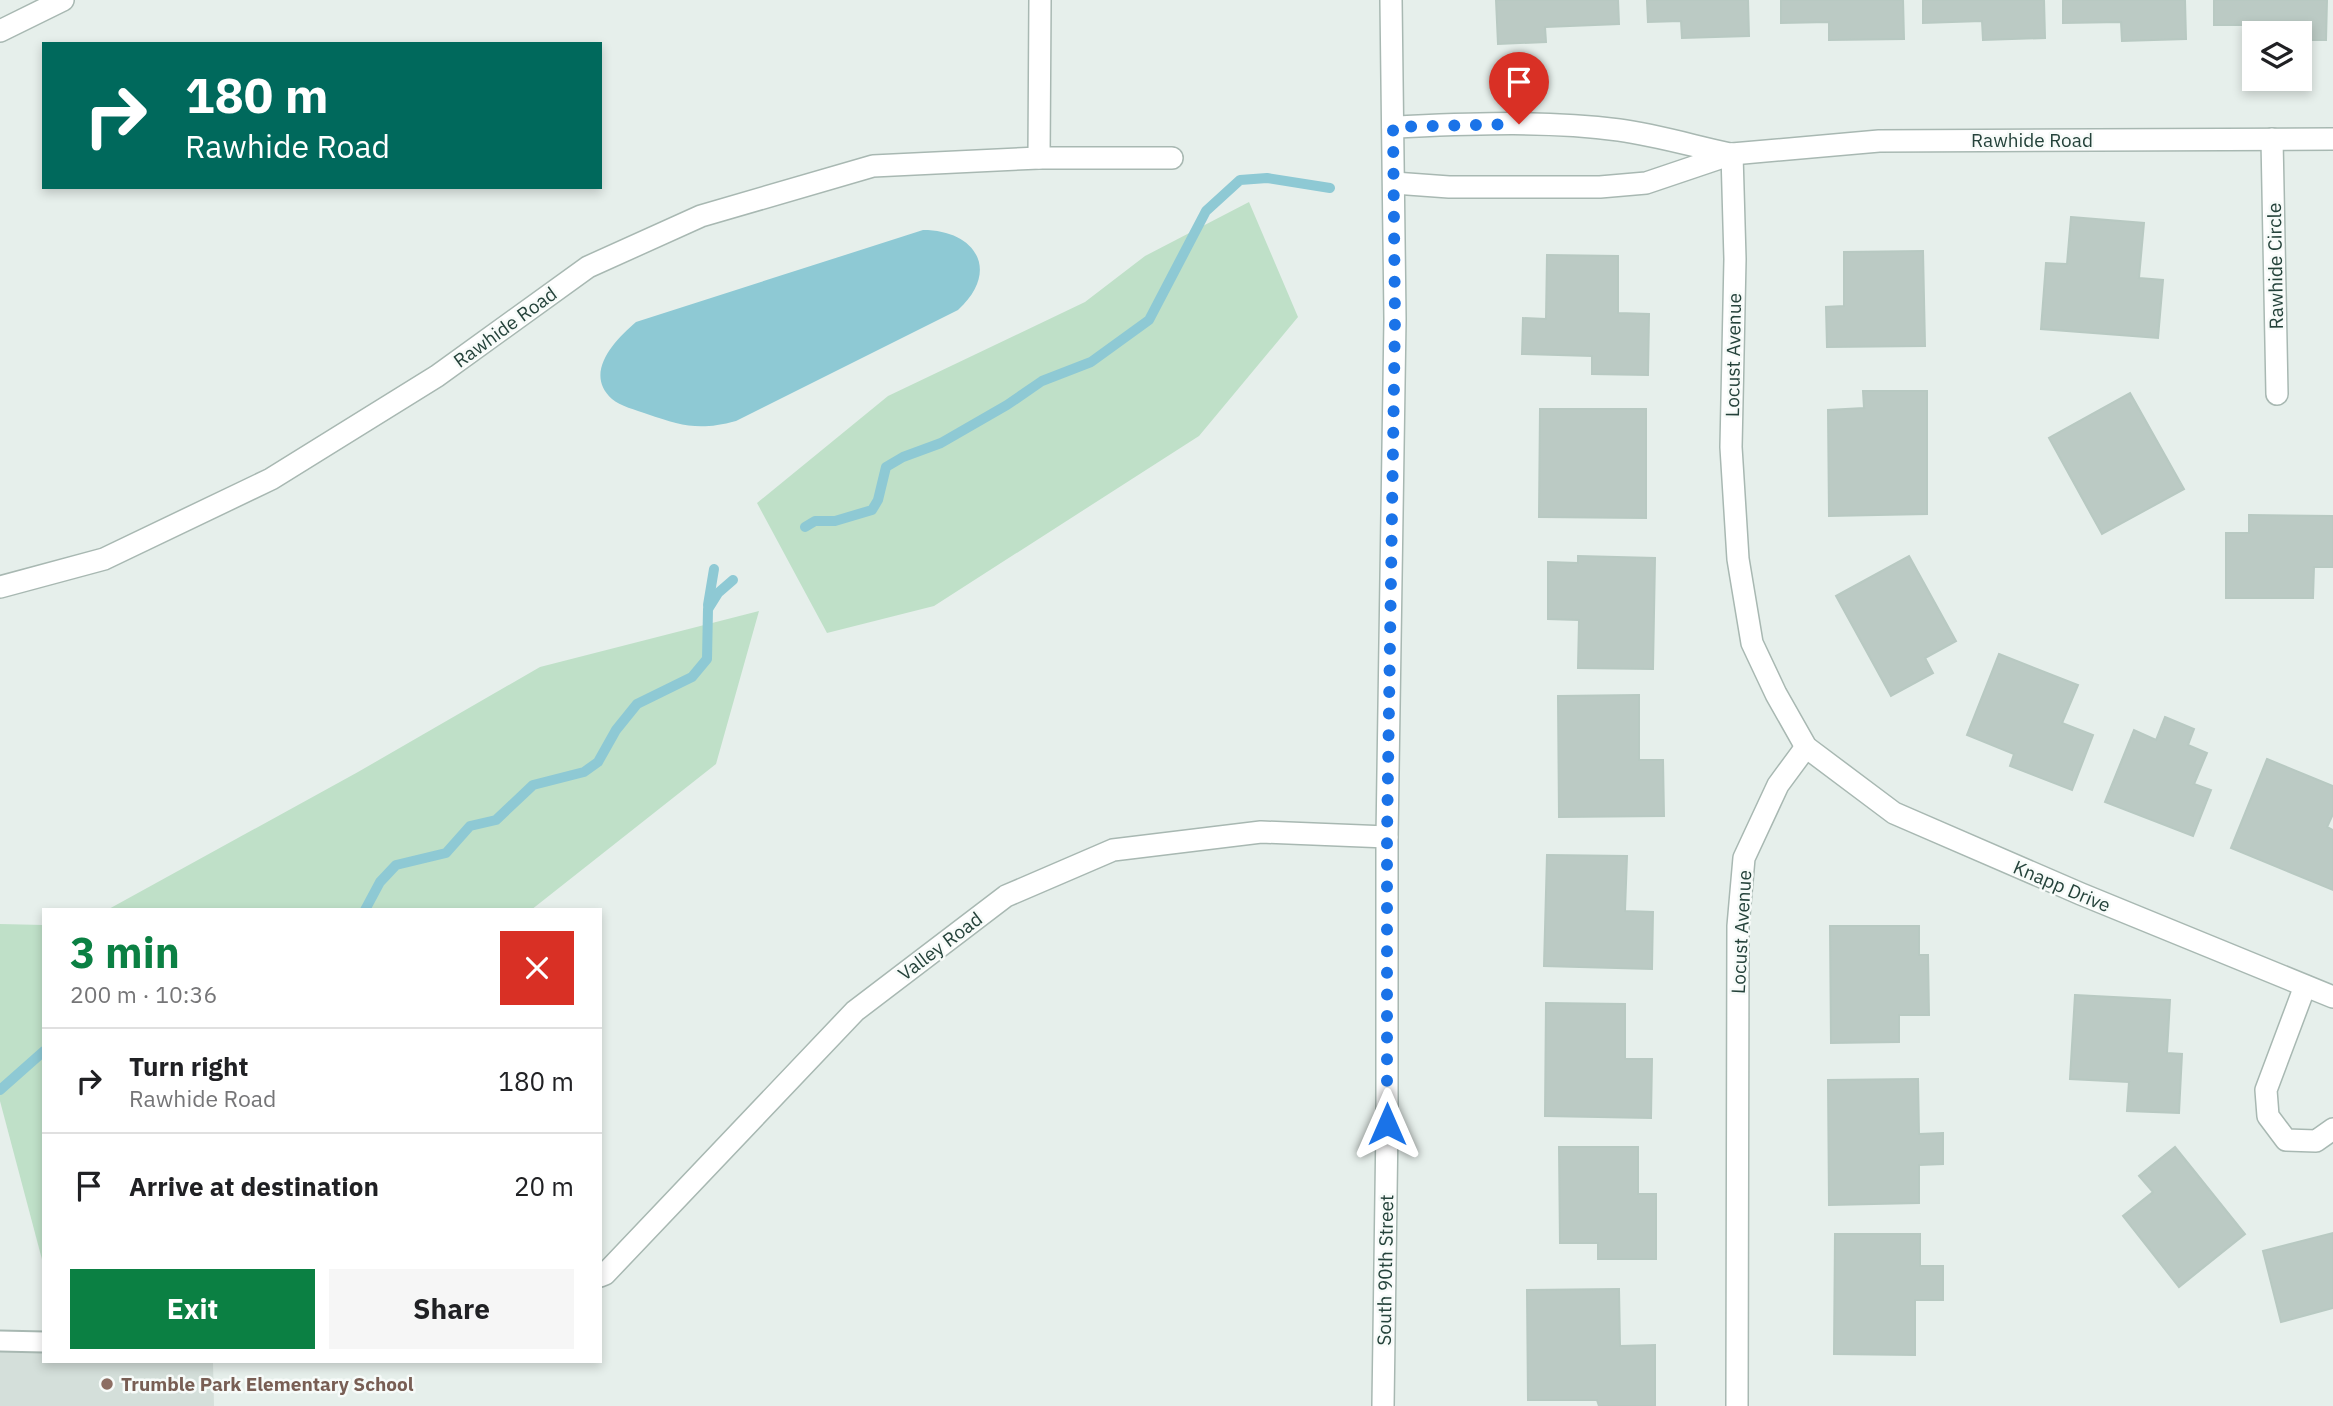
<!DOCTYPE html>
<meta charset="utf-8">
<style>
body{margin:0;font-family:"IBM Plex Sans",sans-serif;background:#f6f6f6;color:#202124;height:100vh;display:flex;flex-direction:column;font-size:26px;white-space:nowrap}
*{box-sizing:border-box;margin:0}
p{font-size:23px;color:#757577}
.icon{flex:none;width:38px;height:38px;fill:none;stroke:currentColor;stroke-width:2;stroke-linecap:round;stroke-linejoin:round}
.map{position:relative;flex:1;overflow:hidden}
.panel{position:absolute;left:42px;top:908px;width:560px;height:455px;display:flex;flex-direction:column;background:#fff;border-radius:0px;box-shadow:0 4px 10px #0003}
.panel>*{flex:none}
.guide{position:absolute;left:42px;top:42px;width:560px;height:147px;border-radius:0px;box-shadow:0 4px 10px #0003;background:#00695c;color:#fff;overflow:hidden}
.buttons{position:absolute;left:2242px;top:21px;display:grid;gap:14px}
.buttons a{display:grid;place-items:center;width:70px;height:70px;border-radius:0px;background:#fff;box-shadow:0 4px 10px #0003;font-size:35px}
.pin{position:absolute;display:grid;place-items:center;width:60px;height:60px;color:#fff;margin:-72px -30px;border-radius:50% 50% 50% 0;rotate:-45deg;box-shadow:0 0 7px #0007}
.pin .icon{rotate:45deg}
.me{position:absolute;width:77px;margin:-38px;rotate:0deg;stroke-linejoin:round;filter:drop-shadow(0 0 5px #0008)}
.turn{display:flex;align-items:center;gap:24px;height:147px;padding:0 28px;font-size:32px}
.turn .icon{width:91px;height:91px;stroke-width:2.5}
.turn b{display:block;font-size:49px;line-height:60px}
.round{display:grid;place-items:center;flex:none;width:74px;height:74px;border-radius:0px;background:#f6f6f6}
.head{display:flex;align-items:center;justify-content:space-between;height:119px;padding:0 28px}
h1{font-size:42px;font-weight:700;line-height:52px;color:#0b8043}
.primary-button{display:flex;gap:14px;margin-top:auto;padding:14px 28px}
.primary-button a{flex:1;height:80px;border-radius:0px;background:#0b8043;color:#fff;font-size:28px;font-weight:700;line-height:80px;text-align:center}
.primary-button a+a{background:#f6f6f6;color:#202124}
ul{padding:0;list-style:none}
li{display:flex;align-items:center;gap:21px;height:105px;padding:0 28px;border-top:2px solid #e0e0e0}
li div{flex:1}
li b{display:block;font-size:26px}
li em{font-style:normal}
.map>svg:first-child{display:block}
.built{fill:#d4dfda}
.green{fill:#bfe0c8}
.water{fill:#8ec9d4}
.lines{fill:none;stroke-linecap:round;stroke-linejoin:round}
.stream{stroke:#8ec9d4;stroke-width:10}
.building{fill:#bbcac4;stroke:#b8c9c2;stroke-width:2}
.service-casing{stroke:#a8b8b2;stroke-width:23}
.minor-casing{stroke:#a8b8b2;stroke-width:24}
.tertiary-casing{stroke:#a8b8b2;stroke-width:24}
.service{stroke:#fff;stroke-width:19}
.minor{stroke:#fff;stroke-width:21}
.tertiary{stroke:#fff;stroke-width:21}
.route{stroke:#1a73e8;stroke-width:12;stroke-dasharray:0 21.6}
.education-dot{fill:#8d6e63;stroke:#f7fbf9;stroke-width:2.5}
.labels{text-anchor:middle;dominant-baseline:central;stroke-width:5;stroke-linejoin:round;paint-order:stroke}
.street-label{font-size:19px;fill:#24423a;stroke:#f7fbf9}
.education-label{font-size:19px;font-weight:bold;fill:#785e54;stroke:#f7fbf9;text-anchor:start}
</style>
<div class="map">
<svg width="2333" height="1406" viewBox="0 0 2333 1406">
<rect width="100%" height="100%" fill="#e6efeb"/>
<polygon class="built" points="0,1340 44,1341 44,1362 213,1362 214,1406 0,1406"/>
<g class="green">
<polygon points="1249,202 1298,317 1199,436 934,606 827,633 757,503 888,396 1085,302 1145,256"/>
<polygon points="759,611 716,764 531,910 107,910 358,772 540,667"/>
<polygon points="0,924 44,925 44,1267 0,1101"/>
</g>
<path class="water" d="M923 230C976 230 1001 271 958 310L736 421C699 431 682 426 647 414 636 410 620 406 612 399 583 373 615 340 636 322Z"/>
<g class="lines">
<g class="stream">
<polyline points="805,527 815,521 835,521 872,510 878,500 886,467 903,457 941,443 1007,405 1042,381 1091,362 1149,320 1206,211 1240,180 1267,178 1330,188"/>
<polyline points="708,605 714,569"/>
<polyline points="365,910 380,882 396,865 446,853 470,826 496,820 533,785 584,772 598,762 616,730 637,704 692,677 707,659 708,609 718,593 733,580"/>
<polyline points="0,1090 44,1051"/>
</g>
</g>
<g class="building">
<polygon points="1496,0 1618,0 1619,24 1545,27 1546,42 1498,44"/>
<polygon points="1647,0 1748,0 1749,36 1682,38 1681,21 1648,22"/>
<polygon points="1781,0 1903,0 1904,39 1829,40 1829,22 1781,23"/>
<polygon points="1923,0 2044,0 2045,38 1983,40 1982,21 1923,23"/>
<polygon points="2063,0 2185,0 2186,39 2122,41 2121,22 2063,23"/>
<polygon points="2214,0 2327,0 2326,40 2300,40 2300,33 2261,33 2261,25 2214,25"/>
<polygon points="2071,217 2144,223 2139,278 2163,280 2158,338 2041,329 2046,263 2067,264"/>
<polygon points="1923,251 1925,346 1827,347 1826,307 1844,306 1844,252"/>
<polygon points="1547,255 1618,256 1618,313 1649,314 1648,375 1592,374 1592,356 1522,354 1523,318 1546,319"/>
<polygon points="1863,391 1927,391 1927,514 1829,516 1828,410 1864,408"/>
<polygon points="2130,393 2184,489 2102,534 2049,438"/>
<polygon points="1540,409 1646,409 1646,518 1539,517"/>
<polygon points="2249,515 2333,516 2333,567 2314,567 2313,598 2226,598 2226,533 2249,533"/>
<polygon points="1578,556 1655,558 1653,669 1578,668 1579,620 1548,619 1548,562 1578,563"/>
<polygon points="1909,556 1956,641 1925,658 1933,673 1891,696 1836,596"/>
<polygon points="1999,654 2078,685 2062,723 2093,735 2072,790 2010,766 2014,754 1967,735"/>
<polygon points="1639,695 1639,760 1663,760 1664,816 1559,817 1558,696"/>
<polygon points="2165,717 2194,729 2188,745 2207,753 2194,784 2211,790 2193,836 2105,802 2134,730 2156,740"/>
<polygon points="2267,759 2333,786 2333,814 2327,827 2333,830 2333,890 2231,848"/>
<polygon points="1547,855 1627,856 1625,911 1653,912 1652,969 1544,966"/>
<polygon points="1830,926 1919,926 1919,955 1928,955 1929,1015 1899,1015 1899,1042 1831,1043"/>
<polygon points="2075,995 2170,1000 2167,1053 2182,1054 2179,1113 2127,1111 2129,1082 2070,1079"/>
<polygon points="1546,1003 1625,1004 1625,1059 1652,1059 1651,1118 1545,1116"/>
<polygon points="1918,1079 1919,1134 1943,1133 1943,1164 1919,1165 1919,1203 1829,1205 1828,1080"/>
<polygon points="1559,1147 1638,1147 1638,1194 1656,1194 1656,1259 1598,1259 1598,1243 1560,1243"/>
<polygon points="2175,1147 2245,1234 2179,1287 2123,1216 2153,1192 2139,1176"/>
<polygon points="2333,1233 2333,1308 2281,1322 2263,1251"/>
<polygon points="1835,1234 1920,1234 1920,1266 1943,1266 1943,1300 1915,1300 1915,1355 1834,1354"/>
<polygon points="1619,1289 1620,1346 1655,1345 1655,1406 1599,1406 1597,1400 1528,1400 1527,1290"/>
</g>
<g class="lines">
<defs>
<polyline id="service" points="0,1341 44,1342"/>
<g id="minor">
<polyline points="0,31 63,0"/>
<path d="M1393 127C1468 124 1544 120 1619 130 1656 135 1693 146 1730 154"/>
<polyline points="2272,139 2277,394"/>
<polyline points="1732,154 1735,259 1731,447 1738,559 1752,643 1776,694 1806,747 1894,813 2081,894 2333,997"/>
<polyline points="1039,158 1040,0"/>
<polyline points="1394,183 1449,187 1600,187 1646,183 1732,154 1879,141 2333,139"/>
<polyline points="0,587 104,559 271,479 437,376 588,267 701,216 873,166 1039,158 1172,158"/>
<polyline points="2305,986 2266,1090 2268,1116 2286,1140 2316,1141 2333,1129"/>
<polyline points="600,1276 605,1274 855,1011 1006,896 1113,850 1261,832 1387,837"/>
<polyline points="1737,1406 1738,926 1744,858 1778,785 1806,747"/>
</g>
<polyline id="tertiary" points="1383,1406 1387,1124 1387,837 1395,319 1391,0"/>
</defs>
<use href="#service" class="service-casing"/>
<use href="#minor" class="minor-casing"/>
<use href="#tertiary" class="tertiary-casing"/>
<use href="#service" class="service"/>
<use href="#minor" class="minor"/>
<use href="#tertiary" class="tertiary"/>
</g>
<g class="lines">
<polyline class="route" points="1387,1124 1387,837 1395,319 1393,127 1519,124"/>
</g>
<circle class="education-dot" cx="107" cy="1384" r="7"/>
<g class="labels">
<g class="street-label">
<text x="2032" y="140">Rawhide Road</text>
<text transform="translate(2275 266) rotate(-91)">Rawhide Circle</text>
<text transform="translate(505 327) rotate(-36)">Rawhide Road</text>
<text transform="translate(1733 355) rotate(-89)">Locust Avenue</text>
<text transform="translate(2062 886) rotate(23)">Knapp Drive</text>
<text transform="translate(1741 932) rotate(-87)">Locust Avenue</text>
<text transform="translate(940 946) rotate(-37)">Valley Road</text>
<text transform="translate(1385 1270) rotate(-89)">South 90th Street</text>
</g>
<g class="education-label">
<text x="121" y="1384">Trumble Park Elementary School</text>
</g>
</g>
</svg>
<div class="buttons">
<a><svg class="icon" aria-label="layers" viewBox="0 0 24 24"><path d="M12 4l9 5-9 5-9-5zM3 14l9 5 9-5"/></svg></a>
</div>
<div class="pin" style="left:1519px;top:124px;background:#d93025"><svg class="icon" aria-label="arrive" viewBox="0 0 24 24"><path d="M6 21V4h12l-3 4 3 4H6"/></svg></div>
<svg class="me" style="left:1387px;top:1124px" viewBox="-20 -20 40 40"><path d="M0-17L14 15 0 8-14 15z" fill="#1a73e8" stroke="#fff" stroke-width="4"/></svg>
<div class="guide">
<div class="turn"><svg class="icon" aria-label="right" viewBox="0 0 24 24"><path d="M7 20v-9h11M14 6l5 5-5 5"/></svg><div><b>180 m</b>Rawhide Road</div></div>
</div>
<section class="panel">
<div class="head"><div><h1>3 min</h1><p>200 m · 10:36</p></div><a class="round" style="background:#d93025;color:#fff"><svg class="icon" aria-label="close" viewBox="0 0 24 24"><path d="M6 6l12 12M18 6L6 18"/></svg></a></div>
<ul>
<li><svg class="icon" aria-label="right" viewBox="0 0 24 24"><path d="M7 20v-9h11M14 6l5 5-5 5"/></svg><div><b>Turn right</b><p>Rawhide Road</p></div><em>180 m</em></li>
<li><svg class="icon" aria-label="arrive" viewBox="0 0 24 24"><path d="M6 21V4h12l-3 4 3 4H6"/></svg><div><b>Arrive at destination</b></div><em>20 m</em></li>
</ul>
<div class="primary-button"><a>Exit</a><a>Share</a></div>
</section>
</div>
